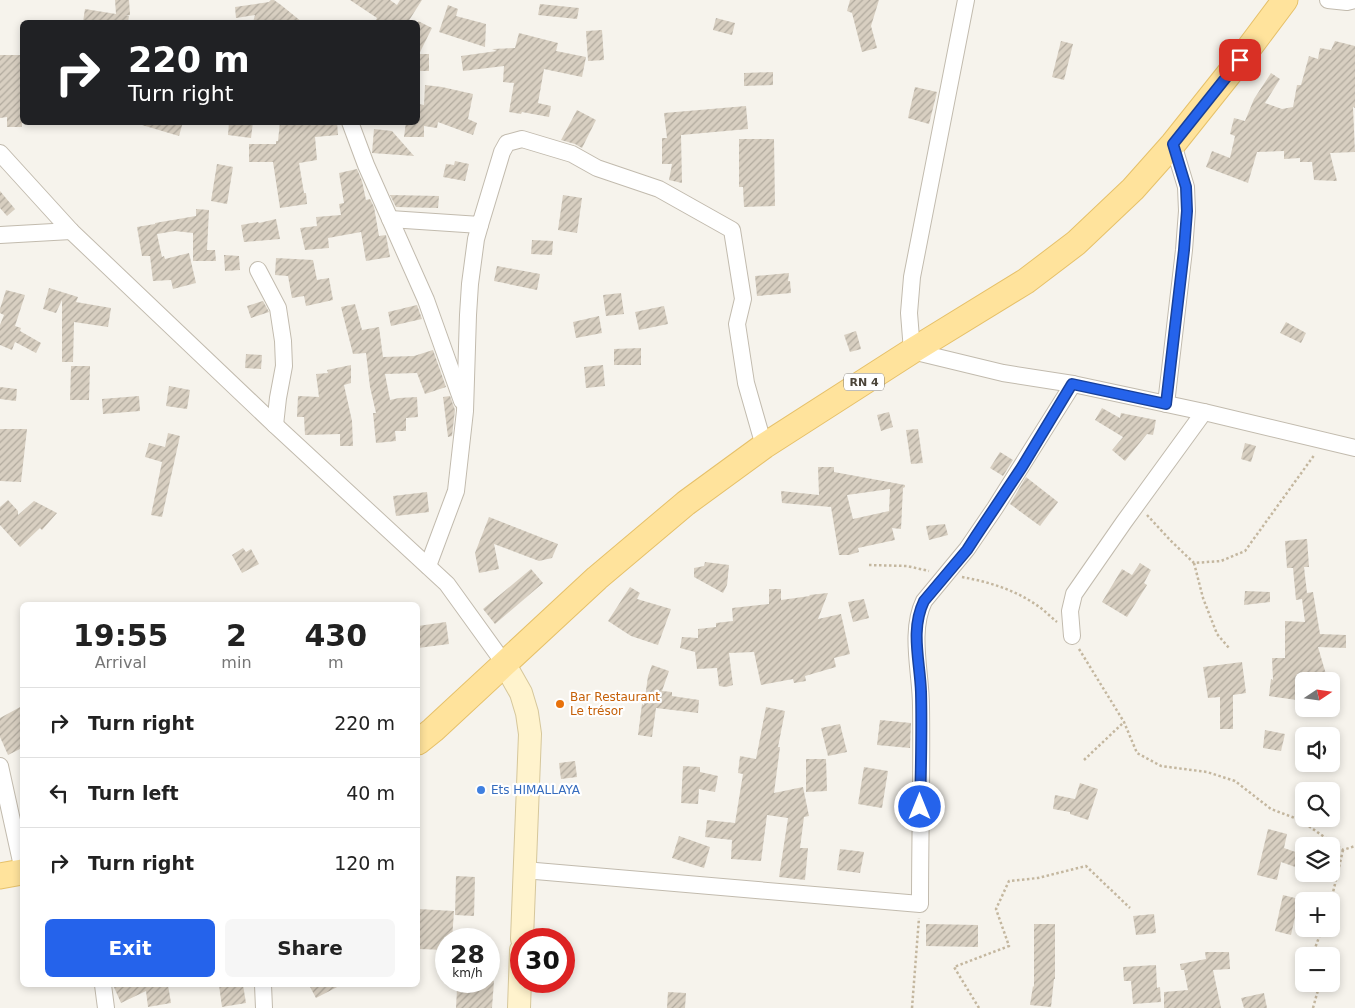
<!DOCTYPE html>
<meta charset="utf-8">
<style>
body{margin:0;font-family:"DejaVu Sans",sans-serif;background:#f6f6f6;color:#222;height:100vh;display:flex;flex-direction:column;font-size:19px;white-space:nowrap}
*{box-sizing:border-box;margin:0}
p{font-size:16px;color:#767676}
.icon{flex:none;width:28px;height:28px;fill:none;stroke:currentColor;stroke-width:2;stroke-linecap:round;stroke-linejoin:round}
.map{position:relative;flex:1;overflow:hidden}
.side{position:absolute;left:20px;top:602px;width:400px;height:385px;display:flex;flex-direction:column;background:#fff;border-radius:8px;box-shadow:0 2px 8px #0003}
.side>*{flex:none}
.banner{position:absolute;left:20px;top:20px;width:400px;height:105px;border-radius:8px;box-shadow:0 2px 8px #0003;background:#202124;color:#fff;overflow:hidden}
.needle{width:32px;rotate:77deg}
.fabs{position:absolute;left:1295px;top:672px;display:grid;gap:10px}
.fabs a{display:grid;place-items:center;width:45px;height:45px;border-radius:8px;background:#fff;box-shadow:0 2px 8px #0003;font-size:25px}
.speed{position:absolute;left:435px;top:928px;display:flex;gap:10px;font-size:25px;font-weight:700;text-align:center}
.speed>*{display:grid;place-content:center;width:65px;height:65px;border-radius:50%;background:#fff;box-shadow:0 2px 8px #0003;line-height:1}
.speed small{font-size:12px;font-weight:400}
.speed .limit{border:8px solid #d22;background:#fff;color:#111}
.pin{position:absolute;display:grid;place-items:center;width:42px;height:42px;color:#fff;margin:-21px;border-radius:10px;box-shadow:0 2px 8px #0006}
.me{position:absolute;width:55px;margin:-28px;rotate:0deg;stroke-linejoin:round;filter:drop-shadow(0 0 4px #0008)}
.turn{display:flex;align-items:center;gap:18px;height:105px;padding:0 25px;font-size:22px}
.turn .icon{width:65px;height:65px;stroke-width:2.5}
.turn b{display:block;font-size:35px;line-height:42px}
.eta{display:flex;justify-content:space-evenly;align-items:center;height:85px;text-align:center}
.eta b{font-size:30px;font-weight:800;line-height:35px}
.action{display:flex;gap:10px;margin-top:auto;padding:10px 25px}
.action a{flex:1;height:58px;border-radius:8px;background:#2563eb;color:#fff;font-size:20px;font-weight:800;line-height:58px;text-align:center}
.action a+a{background:#f6f6f6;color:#222}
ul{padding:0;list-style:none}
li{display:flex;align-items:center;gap:15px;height:70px;padding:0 25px;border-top:1px solid #e0e0e0}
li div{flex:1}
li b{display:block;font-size:19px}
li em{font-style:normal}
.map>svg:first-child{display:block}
.building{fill:url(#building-hatch);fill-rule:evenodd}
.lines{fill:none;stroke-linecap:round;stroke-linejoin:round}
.street-casing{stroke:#c2bbae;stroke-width:18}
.secondary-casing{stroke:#d6c79b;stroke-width:24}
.primary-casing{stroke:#e6c16a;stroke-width:27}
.path{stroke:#c4b79f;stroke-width:2.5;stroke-dasharray:2.5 2.5;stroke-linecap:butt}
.street{stroke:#fff;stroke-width:16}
.secondary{stroke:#fff3cd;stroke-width:22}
.primary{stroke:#ffe39c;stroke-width:25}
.route-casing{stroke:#184099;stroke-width:12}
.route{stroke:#2563eb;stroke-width:9}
.food-dot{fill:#e8710a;stroke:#fff;stroke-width:2}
.shop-dot{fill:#3f7fe0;stroke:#fff;stroke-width:2}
.labels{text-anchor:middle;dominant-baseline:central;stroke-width:4.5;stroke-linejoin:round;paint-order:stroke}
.shield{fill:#fff;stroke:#817c74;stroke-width:1}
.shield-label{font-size:11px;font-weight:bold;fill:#4b4439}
.food-label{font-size:12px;fill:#c56008;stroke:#fff;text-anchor:start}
.shop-label{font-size:12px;fill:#366cbe;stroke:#fff;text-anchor:start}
</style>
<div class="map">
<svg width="1355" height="1008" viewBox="0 0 1355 1008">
<defs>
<pattern id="building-hatch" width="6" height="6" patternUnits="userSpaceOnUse" patternTransform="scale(1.25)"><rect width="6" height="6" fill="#d8cfc1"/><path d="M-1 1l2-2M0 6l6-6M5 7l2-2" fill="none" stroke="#b1aa9e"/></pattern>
</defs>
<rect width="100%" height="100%" fill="#f6f3ec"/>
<g class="building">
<polygon points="115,0 129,0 130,15 125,16 129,16 128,22 83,22 85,9 116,14"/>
<polygon points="271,0 274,0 281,5 302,22 253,22 255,15 236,18 235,7 269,2"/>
<polygon points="350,0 390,0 397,5 400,0 422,0 408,22 375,22 377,18"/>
<polygon points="850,0 879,0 871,26 877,48 862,52 852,13 847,11"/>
<polygon points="540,4 579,8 577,19 538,15"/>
<polygon points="448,5 458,9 456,16 486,24 485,47 439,32"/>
<polygon points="716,18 735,23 732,35 713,30"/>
<polygon points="418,21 432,28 419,54 429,54 429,71 418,71"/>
<polygon points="602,30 604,60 588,61 586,31"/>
<polygon points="519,33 558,43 556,51 586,57 582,77 544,69 538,103 551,106 549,117 522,112 521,114 509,112 514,83 503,82 504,66 463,71 461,56 497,51 492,49 515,48"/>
<polygon points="1061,41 1073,44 1064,80 1052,77"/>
<polygon points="1335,41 1355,46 1355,108 1353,107 1355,152 1330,153 1337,181 1314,180 1312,162 1300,162 1300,158 1284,159 1284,151 1257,152 1248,183 1206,167 1212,151 1230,158 1235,136 1230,134 1234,118 1245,121 1254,99 1271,73 1280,79 1265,103 1282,109 1293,107 1297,85 1301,85 1309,56 1318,59 1320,48 1331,50"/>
<polygon points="0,55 22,55 22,127 7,127 7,117 0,118"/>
<polygon points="773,72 773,85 744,86 744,73"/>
<polygon points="425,85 442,87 473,94 468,119 477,123 473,135 438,122 437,128 424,126 424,137 404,137 406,122 418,122 418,104 424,105"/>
<polygon points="915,87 937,92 929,124 908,118"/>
<polygon points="746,106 748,129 681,135 682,183 669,180 672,164 662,164 662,138 667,138 664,113"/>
<polygon points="577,110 596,120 582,148 575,144 561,140"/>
<polygon points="143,122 183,122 179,136 142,125"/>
<polygon points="229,122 253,122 251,138 228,135"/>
<polygon points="280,122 337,122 338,135 315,137 317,160 299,163 304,193 306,193 307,204 280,208 273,162 249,162 249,144 276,144 276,141 278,141"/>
<polygon points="374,129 392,131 414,156 372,153"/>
<polygon points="739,139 774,139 775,206 744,207 743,187 739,187"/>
<polygon points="455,161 469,164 465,181 443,177 446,164 454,165"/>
<polygon points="217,164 233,167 227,204 211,201"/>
<polygon points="357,169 362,181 366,200 370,199 374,207 379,236 386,235 390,257 366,261 361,232 328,238 329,248 305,250 300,228 317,226 316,217 341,215 339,204 344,203 339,173"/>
<polygon points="0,191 15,209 7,216 0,208"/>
<polygon points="390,195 439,196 438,208 396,207"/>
<polygon points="563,195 582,198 577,233 558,230"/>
<polygon points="196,209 209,210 207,250 215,250 216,261 193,261 193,233 175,231 157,234 162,257 164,256 165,259 189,253 196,283 173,289 171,280 153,281 150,256 142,256 137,227 155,224 155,223 196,216"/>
<polygon points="276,219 280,239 244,242 241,225 258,222 259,223"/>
<polygon points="532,240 553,241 552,255 531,254"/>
<polygon points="224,255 239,256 240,270 225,271"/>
<polygon points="276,258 313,260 317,280 329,278 333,300 306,306 304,296 292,298 288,276 275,275"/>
<polygon points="497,266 540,274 537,290 494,281"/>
<polygon points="789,273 788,281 790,281 791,293 757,296 755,276"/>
<polygon points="49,288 78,297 76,302 111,308 108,327 74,322 73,362 62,362 62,300 56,313 43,309"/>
<polygon points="6,290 25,295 15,326 21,328 20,331 41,343 36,353 15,342 12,350 0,345 0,325 4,315 0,313 0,309"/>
<polygon points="621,293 624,314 606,316 603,295"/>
<polygon points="263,301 269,312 251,318 247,306"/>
<polygon points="355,304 362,330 379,327 383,357 414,356 433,350 446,387 425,394 417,373 385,374 390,400 399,398 417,397 418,417 406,418 406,431 395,431 396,441 376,443 373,413 376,413 370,387 366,353 353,354 341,307"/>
<polygon points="417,305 422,319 391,326 388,312"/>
<polygon points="664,306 668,324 639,330 635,312"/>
<polygon points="599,316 602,333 576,338 573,322"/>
<polygon points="1286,322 1306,333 1301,343 1280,333"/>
<polygon points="856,331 861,349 850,352 844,335"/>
<polygon points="641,348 641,365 614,365 614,349"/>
<polygon points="246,354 262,355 261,369 245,368"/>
<polygon points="351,365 351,383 344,385 352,421 353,446 340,446 340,434 305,435 304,417 297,417 298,396 319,397 316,374 328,373 327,370"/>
<polygon points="603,365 605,386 586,388 584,367"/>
<polygon points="71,366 90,366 89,400 70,400"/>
<polygon points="169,386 190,390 187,409 166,406"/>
<polygon points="0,387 17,389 16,401 0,399"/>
<polygon points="139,396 140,411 103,414 102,399"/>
<polygon points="450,396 455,410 452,436 448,437 443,397"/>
<polygon points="1102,408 1120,418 1121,413 1156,420 1153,435 1147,434 1125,461 1112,450 1123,437 1095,420"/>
<polygon points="889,412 893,427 881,431 877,415"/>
<polygon points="0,429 27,429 21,482 0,481"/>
<polygon points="918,429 923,463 911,464 906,430"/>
<polygon points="168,433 180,436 162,517 151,515 162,462 145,457 149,443 165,447"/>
<polygon points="1245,443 1256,446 1251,462 1241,459"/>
<polygon points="1000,452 1013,460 1003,476 990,468"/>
<path d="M818 467H834V472L905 485V487L903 488 901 529 892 528 895 540 858 548 859 552 849 555H839L831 507 782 503 781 491 819 495ZM890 489 889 511 853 519 847 495Z"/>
<polygon points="1026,477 1058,502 1040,526 1010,504"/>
<polygon points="427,492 429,512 396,516 393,496"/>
<polygon points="8,500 18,511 18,515 34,501 57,513 42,530 40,528 20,547 0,525 0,507"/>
<polygon points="489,517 558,544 552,558 539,561 494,544 499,569 479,573 475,553"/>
<polygon points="945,524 948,535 929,540 926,526"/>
<polygon points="1307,539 1309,567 1304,567 1307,593 1313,592 1320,634 1346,635 1346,648 1318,647 1328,681 1304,681 1304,701 1269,696 1271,679 1273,680 1272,658 1285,658 1285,621 1305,622 1302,599 1296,600 1293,568 1287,568 1285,541"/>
<polygon points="243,548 246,552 251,549 259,564 242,573 232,555"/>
<polygon points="705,562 729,565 727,585 723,593 694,577 694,568 704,566"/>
<polygon points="1140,563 1151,570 1144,583 1147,585 1127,617 1102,602 1122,569 1132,575"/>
<polygon points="531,569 543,583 495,624 483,609"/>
<polygon points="630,587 640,593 637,599 671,609 658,645 631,636 608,621"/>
<polygon points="769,589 781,589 781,600 810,596 809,595 828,593 818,619 841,614 850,654 834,658 836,667 805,676 806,681 794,683 793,679 761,685 754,652 729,653 733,685 726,687 719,686 717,668 697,669 695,652 680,648 682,637 698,638 698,629 716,627 716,623 733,621 732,608 769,604"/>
<polygon points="1245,591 1270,592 1270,602 1244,605"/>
<polygon points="864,599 869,618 853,622 848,602"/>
<polygon points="446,622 449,644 418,648 418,626"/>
<polygon points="1242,662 1246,693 1233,695 1233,729 1220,729 1220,697 1208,698 1203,667"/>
<polygon points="652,665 669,671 662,691 672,692 672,696 699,700 698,713 656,708 652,737 638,735 642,704 644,705 648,676"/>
<polygon points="22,706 22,748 8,755 0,737 0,718"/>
<polygon points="766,707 785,711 778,747 780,747 774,793 803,787 809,816 804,817 800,848 808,848 805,880 779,877 788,818 767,815 761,861 731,859 732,840 705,837 707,820 735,823 743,774 738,773 740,756 756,759"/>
<polygon points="880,720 911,723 910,748 877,745"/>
<polygon points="840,724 847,752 828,756 821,728"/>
<polygon points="1265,730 1285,734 1281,751 1263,748"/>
<polygon points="806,759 826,759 827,791 806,792"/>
<polygon points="575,761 577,777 561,779 559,763"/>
<polygon points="683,766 700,767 700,772 718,776 715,792 699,789 698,804 681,803"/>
<polygon points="864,767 888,771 882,808 858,804"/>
<polygon points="1080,783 1098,789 1088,820 1070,814 1070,812 1053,809 1055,795 1075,799"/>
<polygon points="1268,829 1287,834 1284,848 1304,855 1304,870 1281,862 1277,880 1257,875"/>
<polygon points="679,836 710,847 704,868 672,858"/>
<polygon points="840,849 864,852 860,873 837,870"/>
<polygon points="456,876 475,877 474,916 455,915"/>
<polygon points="1283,895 1299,899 1291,935 1275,931"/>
<polygon points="418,909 454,911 452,939 446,939 446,950 418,949"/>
<polygon points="1154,914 1156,933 1136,935 1133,916"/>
<polygon points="926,924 978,925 978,947 926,946"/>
<polygon points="1034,924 1055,924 1055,979 1054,979 1051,1007 1030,1005 1033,986 1034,987"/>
<polygon points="1205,952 1229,952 1230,969 1213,970 1221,1008 1164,1008 1164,992 1188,990 1184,970 1181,970 1180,964 1206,959"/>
<polygon points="1156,965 1157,988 1160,987 1161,1002 1133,1004 1131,981 1124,981 1123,967"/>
<polygon points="481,981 494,981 492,1008 456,1008 457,989 480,990"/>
<polygon points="113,985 168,985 171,1003 148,1007 146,991 121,1003"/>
<polygon points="219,985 243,985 246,1003 222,1007"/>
<polygon points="309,985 341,985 316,998"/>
<polygon points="668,992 686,993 685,1008 667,1008"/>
<polygon points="1264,993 1267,1008 1244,1008 1241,998"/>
</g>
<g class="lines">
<defs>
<g id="street">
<polyline points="966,0 912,277 909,313 912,351 1003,373 1073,384 1204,412 1355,448"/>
<polyline points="1328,0 1347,2 1355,0"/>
<polyline points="350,122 366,165 426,300 462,401"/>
<polyline points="0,153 71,231 275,425 447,584 504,663"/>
<polyline points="390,219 480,225 502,152 507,143 522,139 572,154 597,168 659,189 732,230 743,299 737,324 746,383 764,446"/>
<polyline points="0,235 71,231"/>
<polyline points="258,270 278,308 283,341 284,366 278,398 275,425"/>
<polyline points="1166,404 1184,250 1187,211 1186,187 1173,144"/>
<polyline points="428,566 456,491 465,411 468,315 470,284 476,239 480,225"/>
<polyline points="1072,636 1070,611 1074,594 1124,522 1204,412"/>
<polyline points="0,766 22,866"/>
<path d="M524 870 920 904C920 838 922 772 921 706 921 673 909 632 924 601L967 549 995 508 1073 384"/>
<polyline points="103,985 106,1008"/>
<polyline points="263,985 264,1008"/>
</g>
<g id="secondary">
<polyline points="504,663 521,693 527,713 530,734 522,939"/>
<polyline points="519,1008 521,950"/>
</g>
<g id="primary">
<polyline points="418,742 433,730 597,578 686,503 764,446 912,351 1026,281 1076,243 1133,189 1173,144 1240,60 1285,0"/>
<polyline points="0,876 22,872"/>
</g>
</defs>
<use href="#street" class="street-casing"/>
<use href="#secondary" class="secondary-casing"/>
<use href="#primary" class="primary-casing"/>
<g class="path">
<polyline points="1147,515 1171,541 1194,563 1221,561 1245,551 1315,454"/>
<polyline points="1194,563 1203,598 1217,634 1229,648"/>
<polyline points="869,565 907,566 929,571"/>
<path d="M962 577C990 582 1019 591 1042 609 1047 613 1052 618 1057 622"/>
<polyline points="1079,649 1124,722 1137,753 1161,766 1207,772 1235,781 1271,809 1300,820 1343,850 1355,846"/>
<polyline points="1084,760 1124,722"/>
<polyline points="1331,901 1343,850"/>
<polyline points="1315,956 1314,951 1322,929"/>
<polyline points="912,1008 919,918"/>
<polyline points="979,1008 954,967 1009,946 996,909 1009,881 1038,878 1086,866 1130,908"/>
<polyline points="1313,1008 1318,990 1318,984"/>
</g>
<use href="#street" class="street"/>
<use href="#secondary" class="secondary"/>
<use href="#primary" class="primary"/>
</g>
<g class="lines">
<defs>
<path id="route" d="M920 807C921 769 922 730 921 692 920 661 910 630 924 601L967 550 976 536 1022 467 1072 384 1166 404 1184 250 1187 211 1186 187 1173 144 1240 60"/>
</defs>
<use href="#route" class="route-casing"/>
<use href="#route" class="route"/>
</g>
<circle class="food-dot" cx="560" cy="704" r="5"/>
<circle class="shop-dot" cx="481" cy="790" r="5"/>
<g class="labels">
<rect class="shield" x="844" y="373.5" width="40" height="17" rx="4"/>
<g class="shield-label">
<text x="864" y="382">RN 4</text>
</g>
<g class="food-label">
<text x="570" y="697">Bar Restaurant<tspan x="570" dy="14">Le trésor</tspan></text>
</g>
<g class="shop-label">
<text x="491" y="790">Ets HIMALLAYA</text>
</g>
</g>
</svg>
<div class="fabs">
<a><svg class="needle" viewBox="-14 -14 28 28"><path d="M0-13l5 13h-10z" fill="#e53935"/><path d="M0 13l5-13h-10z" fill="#767676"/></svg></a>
<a><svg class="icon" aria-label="sound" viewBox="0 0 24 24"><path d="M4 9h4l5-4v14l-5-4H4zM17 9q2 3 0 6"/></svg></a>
<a><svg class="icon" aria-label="search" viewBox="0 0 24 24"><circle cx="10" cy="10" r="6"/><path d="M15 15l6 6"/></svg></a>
<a><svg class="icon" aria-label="layers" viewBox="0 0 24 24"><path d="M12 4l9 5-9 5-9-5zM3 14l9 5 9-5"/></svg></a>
<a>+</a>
<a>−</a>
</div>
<div class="speed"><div>28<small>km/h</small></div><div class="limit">30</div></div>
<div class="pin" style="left:1240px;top:60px;background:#d93025"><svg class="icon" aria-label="arrive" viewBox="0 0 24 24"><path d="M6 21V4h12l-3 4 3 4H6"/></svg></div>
<svg class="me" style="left:920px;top:807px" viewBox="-20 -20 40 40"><circle r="17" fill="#2563eb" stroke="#fff" stroke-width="3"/><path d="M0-11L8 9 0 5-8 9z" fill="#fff"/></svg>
<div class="banner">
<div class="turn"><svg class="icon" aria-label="right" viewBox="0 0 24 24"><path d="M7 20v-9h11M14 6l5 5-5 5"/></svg><div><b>220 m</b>Turn right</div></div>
</div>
<section class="side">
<div class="eta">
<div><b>19:55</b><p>Arrival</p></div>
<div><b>2</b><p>min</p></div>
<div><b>430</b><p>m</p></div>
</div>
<ul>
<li><svg class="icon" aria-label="right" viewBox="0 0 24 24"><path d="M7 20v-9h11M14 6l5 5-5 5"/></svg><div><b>Turn right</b></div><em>220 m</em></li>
<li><svg class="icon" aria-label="left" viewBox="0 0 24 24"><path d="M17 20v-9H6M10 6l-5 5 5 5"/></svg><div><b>Turn left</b></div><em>40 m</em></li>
<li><svg class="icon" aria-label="right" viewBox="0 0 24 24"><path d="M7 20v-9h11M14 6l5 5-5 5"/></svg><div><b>Turn right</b></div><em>120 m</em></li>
</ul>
<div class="action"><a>Exit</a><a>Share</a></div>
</section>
</div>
